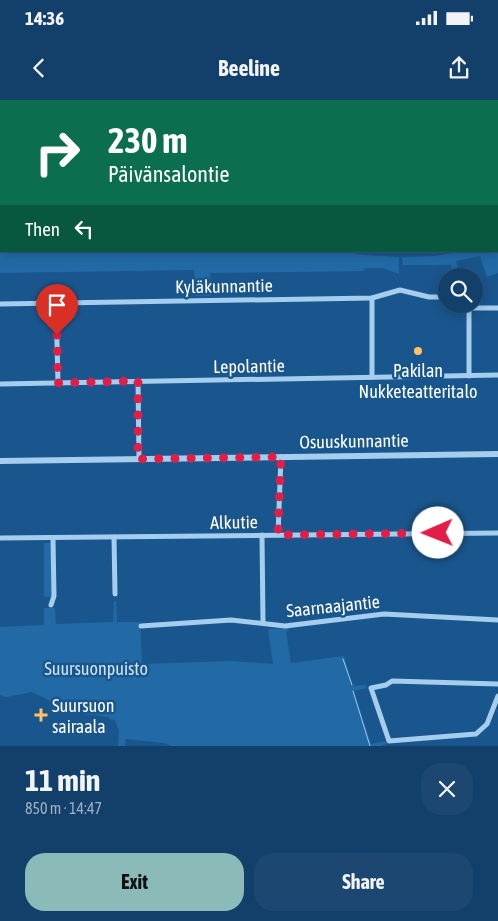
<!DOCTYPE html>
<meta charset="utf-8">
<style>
body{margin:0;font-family:"Asap Condensed",sans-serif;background:#1c4770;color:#f1f3f6;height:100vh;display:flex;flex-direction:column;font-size:19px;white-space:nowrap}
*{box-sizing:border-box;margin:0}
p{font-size:16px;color:#9dafc1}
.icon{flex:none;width:28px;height:28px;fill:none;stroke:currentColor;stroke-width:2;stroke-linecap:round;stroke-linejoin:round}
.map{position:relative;height:646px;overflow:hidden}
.details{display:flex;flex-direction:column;background:#13406a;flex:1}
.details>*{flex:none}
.banner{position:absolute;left:0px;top:0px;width:499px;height:152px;box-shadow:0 2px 12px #0003,0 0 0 1px #32597e;background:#0b6e4f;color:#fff;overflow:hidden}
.controls{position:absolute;left:438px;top:168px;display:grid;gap:10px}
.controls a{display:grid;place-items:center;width:45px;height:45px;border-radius:50%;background:#13406a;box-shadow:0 2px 12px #0003,0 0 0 1px #32597e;font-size:25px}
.pin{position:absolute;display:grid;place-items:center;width:42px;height:42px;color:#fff;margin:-51px -21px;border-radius:50% 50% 50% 0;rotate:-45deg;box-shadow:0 0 5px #0007}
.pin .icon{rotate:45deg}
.me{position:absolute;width:55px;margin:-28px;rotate:269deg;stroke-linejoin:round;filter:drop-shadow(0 0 4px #0008)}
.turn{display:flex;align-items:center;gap:18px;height:105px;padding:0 25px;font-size:22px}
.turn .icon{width:65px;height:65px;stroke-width:2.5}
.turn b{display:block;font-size:35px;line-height:42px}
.then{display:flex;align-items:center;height:48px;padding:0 25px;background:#0003;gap:10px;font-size:19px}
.round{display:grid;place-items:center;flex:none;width:52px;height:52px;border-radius:20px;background:#1c4770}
.headline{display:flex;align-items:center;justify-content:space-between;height:85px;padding:0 25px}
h1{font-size:30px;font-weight:700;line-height:38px}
.cta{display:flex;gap:10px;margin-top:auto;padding:10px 25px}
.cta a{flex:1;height:58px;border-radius:20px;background:#8bbbb9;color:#111;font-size:20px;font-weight:700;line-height:58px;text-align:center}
.cta a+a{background:#1c4770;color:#f1f3f6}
.status{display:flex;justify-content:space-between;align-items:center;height:35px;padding:0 25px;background:#13406a;direction:ltr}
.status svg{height:14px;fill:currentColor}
header{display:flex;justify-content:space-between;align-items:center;height:65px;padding:0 25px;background:#13406a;font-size:22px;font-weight:700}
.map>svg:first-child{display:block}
.green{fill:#226aa6}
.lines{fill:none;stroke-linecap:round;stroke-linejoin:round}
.stream{stroke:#97c9f1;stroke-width:1}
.minor{stroke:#a5cdee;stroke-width:5}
.tertiary{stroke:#a5cdee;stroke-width:6}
.trunk{stroke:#f6faff;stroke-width:9}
.route{stroke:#e11d48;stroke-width:9;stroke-dasharray:0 16.2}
.poi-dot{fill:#ffc362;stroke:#19568d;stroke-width:2}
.labels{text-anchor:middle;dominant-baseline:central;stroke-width:5;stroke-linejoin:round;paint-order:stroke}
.street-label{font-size:18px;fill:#fff;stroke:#19568d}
.poi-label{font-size:18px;fill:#fff;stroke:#19568d}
.park-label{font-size:18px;fill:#cbe5fa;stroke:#19568d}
</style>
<div class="status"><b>14:36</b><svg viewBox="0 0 49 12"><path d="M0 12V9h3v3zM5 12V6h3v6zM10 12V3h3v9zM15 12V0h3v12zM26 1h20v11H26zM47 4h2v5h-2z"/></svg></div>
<header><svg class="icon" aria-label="back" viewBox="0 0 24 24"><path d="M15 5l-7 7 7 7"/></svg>Beeline<svg class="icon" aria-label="share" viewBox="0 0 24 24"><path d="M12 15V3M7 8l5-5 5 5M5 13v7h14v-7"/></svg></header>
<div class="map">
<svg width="498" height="646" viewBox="0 0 498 646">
<rect width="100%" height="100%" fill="#19568d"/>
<g class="green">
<polygon points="0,144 1,144 1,151 336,151 365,155 399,157 399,174 383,168 365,168 363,171 210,173 210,196 195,196 194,170 0,173"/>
<polygon points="498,147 498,173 487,177 480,156 456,161 460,176 452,176 451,165 403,165 402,157 434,156 466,151 498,151"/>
<rect x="44" y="443" width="8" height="54"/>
<polygon points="114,501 116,501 117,522 140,522 142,564 232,561 273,564 268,529 290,528 286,532 291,563 344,556 353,586 365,585 367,588 354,591 371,644 385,641 387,644 380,646 171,646 164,643 126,639 125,646 118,646 119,630 115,620 109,619 109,617 83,614 83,612 64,608 32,592 6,597 0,595 0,527 44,525 44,508 55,508 56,524 113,522"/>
</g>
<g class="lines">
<g class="stream">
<polyline points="343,559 352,585"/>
<polyline points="353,591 370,646"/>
</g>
<g class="minor">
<polyline points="447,1 448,0"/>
<polyline points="372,198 372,277"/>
<polyline points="56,203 58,283"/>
<polyline points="0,204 372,198 400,190 429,197 446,197"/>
<polyline points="469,276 469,208 498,208"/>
<polyline points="138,281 139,359"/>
<polyline points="0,284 498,275"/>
<polyline points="262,435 263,523"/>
<polyline points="278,435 281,357"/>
<polyline points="114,437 115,494"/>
<polyline points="0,438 498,433"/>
<polyline points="51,505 54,496 53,438"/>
<polyline points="141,526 231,520 285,526 384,514 498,520"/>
<polyline points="498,584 392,581 386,585 371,588 389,641 476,634 487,624 498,596"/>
</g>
<polyline class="tertiary" points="0,361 498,354"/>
<g class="trunk">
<polyline points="0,110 1,110"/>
<polyline points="0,116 1,116"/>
<polyline points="0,128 1,128"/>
<polyline points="498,134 498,133"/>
<polyline points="0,142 1,141"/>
</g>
</g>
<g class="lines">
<polyline class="route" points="57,235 58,283 138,281 138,359 281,357 278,435 438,433"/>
</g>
<g class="poi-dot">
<circle cx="418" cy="251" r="5"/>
<path d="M38.5 607.5h5v5h5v5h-5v5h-5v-5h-5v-5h5z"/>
</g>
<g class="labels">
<g class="street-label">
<text transform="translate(224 186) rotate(-1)">Kyläkunnantie</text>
<text transform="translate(249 266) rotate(-1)">Lepolantie</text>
<text transform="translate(354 341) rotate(-1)">Osuuskunnantie</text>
<text transform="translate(234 422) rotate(-1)">Alkutie</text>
<text transform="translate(333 506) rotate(-6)">Saarnaajantie</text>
</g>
<g class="poi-label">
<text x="418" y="270">Pakilan<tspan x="418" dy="21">Nukketeatteritalo</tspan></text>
<text x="52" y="605" text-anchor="start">Suursuon<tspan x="52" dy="21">sairaala</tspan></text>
</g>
<g class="park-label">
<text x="96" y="568">Suursuonpuisto</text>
</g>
</g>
</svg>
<div class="controls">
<a><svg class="icon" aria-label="search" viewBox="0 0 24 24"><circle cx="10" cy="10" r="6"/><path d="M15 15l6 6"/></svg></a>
</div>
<div class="pin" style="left:57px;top:235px;background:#d93025"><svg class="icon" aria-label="arrive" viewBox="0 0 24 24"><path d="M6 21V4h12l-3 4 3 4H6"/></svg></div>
<svg class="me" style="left:438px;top:433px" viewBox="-20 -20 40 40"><circle r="19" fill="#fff"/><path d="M0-13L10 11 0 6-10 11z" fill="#e11d48"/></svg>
<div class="banner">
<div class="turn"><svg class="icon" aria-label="right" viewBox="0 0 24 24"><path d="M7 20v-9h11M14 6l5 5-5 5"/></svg><div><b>230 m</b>Päivänsalontie</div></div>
<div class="then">Then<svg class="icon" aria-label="left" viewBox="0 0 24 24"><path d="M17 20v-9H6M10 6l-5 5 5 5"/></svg></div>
</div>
</div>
<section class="details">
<div class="headline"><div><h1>11 min</h1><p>850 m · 14:47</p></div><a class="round"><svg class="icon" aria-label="close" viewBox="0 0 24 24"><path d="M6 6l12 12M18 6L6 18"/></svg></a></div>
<div class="cta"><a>Exit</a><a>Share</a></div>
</section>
